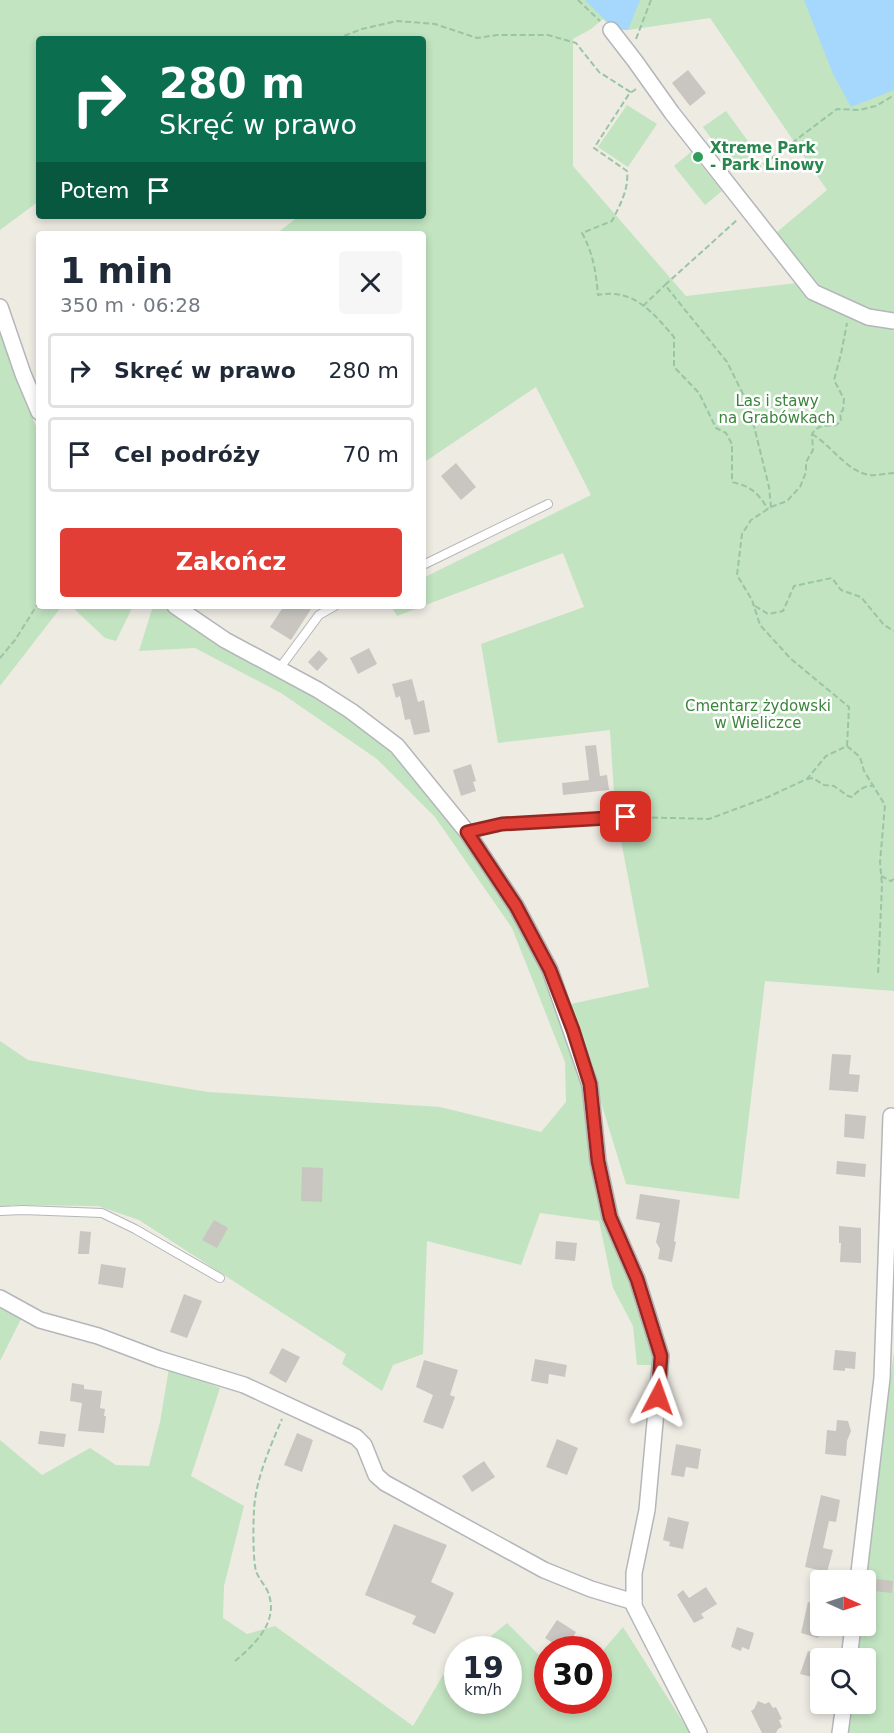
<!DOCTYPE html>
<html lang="pl">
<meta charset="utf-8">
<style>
body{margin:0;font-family:"DejaVu Sans",sans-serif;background:#f6f6f7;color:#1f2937;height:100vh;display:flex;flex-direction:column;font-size:22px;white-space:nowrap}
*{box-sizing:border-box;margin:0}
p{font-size:20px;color:#747a83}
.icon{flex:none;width:33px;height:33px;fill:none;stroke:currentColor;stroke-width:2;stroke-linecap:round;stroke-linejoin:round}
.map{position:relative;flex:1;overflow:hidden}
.panel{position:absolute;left:36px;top:231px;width:390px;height:378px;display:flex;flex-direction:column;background:#fff;border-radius:6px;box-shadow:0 3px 9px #0003}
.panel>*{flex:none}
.top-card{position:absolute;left:36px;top:36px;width:390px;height:183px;border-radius:6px;box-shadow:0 3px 9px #0003;background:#0b6e4f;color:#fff;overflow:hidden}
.needle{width:39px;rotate:93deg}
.tools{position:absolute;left:810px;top:1570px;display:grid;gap:12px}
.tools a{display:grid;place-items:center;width:66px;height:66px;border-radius:6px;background:#fff;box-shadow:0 3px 9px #0003;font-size:30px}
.speed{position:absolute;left:444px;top:1636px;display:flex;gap:12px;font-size:30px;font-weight:700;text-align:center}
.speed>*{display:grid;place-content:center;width:78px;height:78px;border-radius:50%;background:#fff;box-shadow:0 3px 9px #0003;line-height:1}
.speed small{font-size:15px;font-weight:400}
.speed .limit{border:9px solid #d22;background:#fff;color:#111}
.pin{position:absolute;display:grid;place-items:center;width:51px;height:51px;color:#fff;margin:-26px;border-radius:12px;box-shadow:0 3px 9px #0006}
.me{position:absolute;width:66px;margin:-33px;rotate:4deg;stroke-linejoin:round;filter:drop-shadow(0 0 4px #0008)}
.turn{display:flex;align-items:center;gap:21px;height:126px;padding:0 24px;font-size:27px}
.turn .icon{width:78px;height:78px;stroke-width:2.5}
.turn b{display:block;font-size:42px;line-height:51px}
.then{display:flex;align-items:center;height:57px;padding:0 24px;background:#0003;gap:12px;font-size:22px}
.round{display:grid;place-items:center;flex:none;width:63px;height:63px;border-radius:6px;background:#f6f6f7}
.summary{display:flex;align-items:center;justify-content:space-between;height:102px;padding:0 24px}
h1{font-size:36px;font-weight:800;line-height:45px}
.primary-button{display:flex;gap:12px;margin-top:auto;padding:12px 24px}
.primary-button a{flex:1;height:69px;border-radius:6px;background:#e23e35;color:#fff;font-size:24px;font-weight:800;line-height:69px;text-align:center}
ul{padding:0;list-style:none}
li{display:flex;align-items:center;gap:18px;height:75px;margin:0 12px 9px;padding:0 12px;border:3px solid #e0e1e3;border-radius:6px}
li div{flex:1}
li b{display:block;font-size:22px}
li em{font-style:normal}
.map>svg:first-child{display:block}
.green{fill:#c2e4c1;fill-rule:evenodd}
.water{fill:#a5d8fc}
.building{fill:#c9c6c1}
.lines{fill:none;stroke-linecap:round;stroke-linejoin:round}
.service-casing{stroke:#b4b6ba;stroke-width:10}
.minor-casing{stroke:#b4b6ba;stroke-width:18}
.path{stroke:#9ac5a5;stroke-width:2;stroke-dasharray:6 3;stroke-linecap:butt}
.service{stroke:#fff;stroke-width:8}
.minor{stroke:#fff;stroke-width:15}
.route-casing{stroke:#932822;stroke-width:15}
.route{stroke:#e23e35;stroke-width:10}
.leisure-dot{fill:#2e9e5b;stroke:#fff;stroke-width:2}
.labels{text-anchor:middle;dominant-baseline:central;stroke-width:5;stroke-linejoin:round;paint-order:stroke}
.leisure-label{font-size:15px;font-weight:bold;fill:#27864d;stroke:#fff;text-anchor:start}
.park-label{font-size:15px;fill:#39853a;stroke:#fff}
</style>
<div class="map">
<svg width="894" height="1733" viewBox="0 0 894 1733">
<rect width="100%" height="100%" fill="#eeebe3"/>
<g class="green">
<path d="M0 0H894V991L765 981 739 1199 626 1184 571 1004 649 987 615 809 610 730 498 743 481 644 584 607 563 553 397 616 391 606H423V578L591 495 536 387 423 463V234H276L299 216H423V39H266L261 37 258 39H39V201L0 230ZM710 18 827 190 777 232 805 274 797 283 686 296 573 166V39L591 29 603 19 614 29 628 30Z"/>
<polygon points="627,105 657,124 628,167 598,147"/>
<polygon points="726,111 756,152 733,169 703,127"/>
<polygon points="691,152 722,191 705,205 674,166"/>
<polygon points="0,320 34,422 39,432 39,606 62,606 0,686"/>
<polygon points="71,606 133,606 116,641 105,638"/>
<polygon points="153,606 168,606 343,712 406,766 435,801 510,906 541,965 584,1089 591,1152 653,1343 652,1365 637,1365 633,1326 613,1288 599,1221 540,1213 521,1265 427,1241 423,1354 393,1365 382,1391 342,1364 346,1354 139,1220 98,1206 10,1205 9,1214 0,1214 0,1041 28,1060 166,1085 208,1092 440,1107 541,1132 566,1102 565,1062 512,928 435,817 377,759 281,693 195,648 139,651"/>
<polygon points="0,1304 23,1315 0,1361"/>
<polygon points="894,1351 894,1733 845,1733 848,1704 866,1704 866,1659 854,1659 859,1626 866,1626 865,1581"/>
<polygon points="169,1368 220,1388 191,1476 244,1506 224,1586 223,1618 247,1634 275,1626 413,1726 443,1675 457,1663 458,1701 508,1701 508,1650 474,1650 507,1623 547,1663 548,1701 598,1701 599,1655 623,1627 690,1733 0,1733 0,1440 42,1475 90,1448 116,1465 149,1466 160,1422"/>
</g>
<g class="water">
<polygon points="585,0 640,0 628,30 614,29"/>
<polygon points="804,0 894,0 894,90 851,107 833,74"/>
</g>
<g class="building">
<polygon points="688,70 706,93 690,106 672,83"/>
<polygon points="456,463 476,487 461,500 441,476"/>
<polygon points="284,606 313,606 291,640 270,627"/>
<polygon points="369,648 377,664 358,674 350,658"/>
<polygon points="319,650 328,659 317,671 308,662"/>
<polygon points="412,679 418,702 424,700 430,732 414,735 410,719 405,720 400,696 396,698 392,684"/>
<polygon points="596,745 600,776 607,775 609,790 563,795 562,783 589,780 585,746"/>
<polygon points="471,764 476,781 473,782 476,791 461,796 453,770"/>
<polygon points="832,1054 851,1055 849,1074 860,1075 858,1092 829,1090"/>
<polygon points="845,1114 866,1116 864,1139 844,1137"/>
<polygon points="837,1161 866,1164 865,1177 836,1174"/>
<polygon points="302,1167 323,1168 322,1202 301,1201"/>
<polygon points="640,1194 680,1200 674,1241 676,1242 672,1262 658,1259 660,1249 656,1242 660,1223 636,1219"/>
<polygon points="214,1220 228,1228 217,1248 202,1240"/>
<polygon points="839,1226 861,1228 861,1263 840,1262 841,1243 839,1243"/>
<polygon points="80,1231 91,1232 89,1254 78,1254"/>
<polygon points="556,1241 577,1243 575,1261 555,1259"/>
<polygon points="101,1264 126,1268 123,1288 98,1284"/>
<polygon points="184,1294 202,1301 187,1338 170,1332"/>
<polygon points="282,1348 300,1357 286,1383 269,1373"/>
<polygon points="835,1350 856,1352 855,1369 845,1368 845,1371 833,1370"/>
<polygon points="535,1359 567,1365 565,1377 549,1374 548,1384 531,1381"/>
<polygon points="424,1360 458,1370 450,1395 455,1397 443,1429 423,1422 433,1395 416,1387"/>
<polygon points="72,1383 84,1385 84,1389 102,1391 100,1408 105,1409 104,1416 106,1416 104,1433 78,1431 82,1403 70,1401"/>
<polygon points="837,1420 848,1421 851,1431 847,1441 846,1456 825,1454 827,1430 836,1431"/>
<polygon points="40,1431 66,1434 64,1447 38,1444"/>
<polygon points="297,1433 313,1440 302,1472 284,1465"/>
<polygon points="557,1439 578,1448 567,1475 546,1467"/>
<polygon points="676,1444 701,1449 698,1469 686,1467 684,1477 671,1475"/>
<polygon points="484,1461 495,1477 472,1492 462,1476"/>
<polygon points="821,1495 840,1500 836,1522 829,1521 823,1548 833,1550 827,1572 805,1567"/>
<polygon points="668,1517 689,1522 683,1549 669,1546 670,1542 663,1540"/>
<polygon points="394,1524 447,1545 431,1582 454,1593 435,1634 412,1624 416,1616 365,1595"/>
<polygon points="877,1579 893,1581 892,1593 875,1591"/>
<polygon points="706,1587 717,1604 701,1614 704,1618 694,1623 677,1595 683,1590 689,1598"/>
<polygon points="808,1602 820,1606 820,1630 818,1638 801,1633"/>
<polygon points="557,1620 576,1632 573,1637 593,1650 559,1650 551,1645 553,1643 545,1638"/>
<polygon points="737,1627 754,1633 749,1650 742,1647 741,1651 731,1647"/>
<polygon points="808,1651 820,1654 820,1679 800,1674"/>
<polygon points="758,1701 765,1704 769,1702 773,1708 776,1707 782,1719 779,1720 782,1727 778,1729 776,1733 762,1733 751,1711 754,1709"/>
</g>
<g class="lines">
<defs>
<g id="service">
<polyline points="423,565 548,504"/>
<polyline points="279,669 319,615 335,606"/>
<polyline points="467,832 502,824 625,817 626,834"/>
<polyline points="0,1211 23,1210 102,1213 135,1229 220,1278"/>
</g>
<g id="minor">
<polyline points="611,30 635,61 672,113 813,292 868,317 894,321"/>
<polyline points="0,307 23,374 39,412"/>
<polyline points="175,606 225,640 318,690 351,711 397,746 467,832 516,906 550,970 590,1085 598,1161 610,1217 637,1279 661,1356 647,1510 634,1573 634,1606 699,1733"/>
<polyline points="0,1298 40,1320 98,1336 159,1359 244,1385 339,1429 356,1437 364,1445 376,1475 385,1483 544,1570 591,1589 634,1602"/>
<polyline points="858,1581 882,1378 891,1116"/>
<polyline points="849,1659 853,1626"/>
<polyline points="840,1733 844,1704"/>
</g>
</defs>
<use href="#service" class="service-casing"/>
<use href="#minor" class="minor-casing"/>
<g class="path">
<polyline points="578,0 600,21"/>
<polyline points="336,39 362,29 397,21 435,24 477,38 497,35 548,35 576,43 599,72 632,93"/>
<polyline points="636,39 651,0"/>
<path d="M636 89 629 94 594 148 627 171C629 189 620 205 612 221L582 233C593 253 596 272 598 295 634 288 653 313 674 337V367L699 393 716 428 726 433 732 444V482C752 487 757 492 768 509"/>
<polyline points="756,170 837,109 859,110 876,106 891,97 894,97"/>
<polyline points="643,306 665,285"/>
<path d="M812 434C831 445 847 472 870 475 877 476 887 473 894 473"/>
<path d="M771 507 787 501 800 487 806 472V462L813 450 812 434C820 423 824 427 836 425L841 421 840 413 843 410 844 399 834 380 841 354 847 323"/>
<polyline points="755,606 768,614 783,611 794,586 832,578 841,590 861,597 884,625 894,631"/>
<polyline points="0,658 15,640 39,602"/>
<polyline points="847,746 860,757 864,771 885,805 880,862 882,885 878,975"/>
<path d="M807 779 813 778 824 785 834 786 848 796 852 797C857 792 864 785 872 786"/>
<polyline points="634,817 709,819 768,797 807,779 826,756 847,746 849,707 791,659 760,625 752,600 737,575 742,534 751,520 771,507 769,487 749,406 727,362 665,285 737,220"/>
<polyline points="881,876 891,881 894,879"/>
<path d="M235 1661C254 1645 278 1623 269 1595 267 1587 259 1580 256 1571 253 1561 253 1523 254 1511 255 1481 270 1447 282 1419"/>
</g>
<use href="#service" class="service"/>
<use href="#minor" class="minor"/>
</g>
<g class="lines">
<defs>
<polyline id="route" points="626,817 502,824 467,832 516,906 550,970 573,1030 590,1084 598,1161 610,1217 637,1279 661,1356 658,1397"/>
</defs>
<use href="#route" class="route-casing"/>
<use href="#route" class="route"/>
</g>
<circle class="leisure-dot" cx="698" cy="157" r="6"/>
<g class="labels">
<g class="leisure-label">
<text x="710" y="148">Xtreme Park<tspan x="710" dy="17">- Park Linowy</tspan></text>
</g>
<g class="park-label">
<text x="777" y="401">Las i stawy<tspan x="777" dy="17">na Grabówkach</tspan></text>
<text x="758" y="706">Cmentarz żydowski<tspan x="758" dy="17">w Wieliczce</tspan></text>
</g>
</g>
</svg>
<div class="tools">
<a><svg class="needle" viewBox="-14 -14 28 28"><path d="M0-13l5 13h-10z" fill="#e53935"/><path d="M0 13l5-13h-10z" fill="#747a83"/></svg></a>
<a><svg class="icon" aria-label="search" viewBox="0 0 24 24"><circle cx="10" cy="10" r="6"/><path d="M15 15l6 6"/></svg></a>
</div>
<div class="speed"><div>19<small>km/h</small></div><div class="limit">30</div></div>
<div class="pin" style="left:626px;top:817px;background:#d93025"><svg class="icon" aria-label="arrive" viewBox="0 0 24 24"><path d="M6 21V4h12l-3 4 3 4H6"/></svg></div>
<svg class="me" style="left:658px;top:1397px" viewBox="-20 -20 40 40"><path d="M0-17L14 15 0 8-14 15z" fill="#e23e35" stroke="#fff" stroke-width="4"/></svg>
<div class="top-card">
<div class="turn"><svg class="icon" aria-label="right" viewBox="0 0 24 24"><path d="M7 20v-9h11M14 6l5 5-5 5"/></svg><div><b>280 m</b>Skręć w prawo</div></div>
<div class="then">Potem<svg class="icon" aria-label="arrive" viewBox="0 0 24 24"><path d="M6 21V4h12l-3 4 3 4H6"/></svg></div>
</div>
<section class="panel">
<div class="summary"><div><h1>1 min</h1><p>350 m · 06:28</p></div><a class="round"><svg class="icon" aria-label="close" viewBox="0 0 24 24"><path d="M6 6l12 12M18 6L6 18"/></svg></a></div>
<ul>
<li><svg class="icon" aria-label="right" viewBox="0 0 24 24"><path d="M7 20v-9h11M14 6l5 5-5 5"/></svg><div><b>Skręć w prawo</b></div><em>280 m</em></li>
<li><svg class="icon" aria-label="arrive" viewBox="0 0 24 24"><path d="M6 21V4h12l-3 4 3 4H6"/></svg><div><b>Cel podróży</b></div><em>70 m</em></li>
</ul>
<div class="primary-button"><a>Zakończ</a></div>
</section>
</div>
